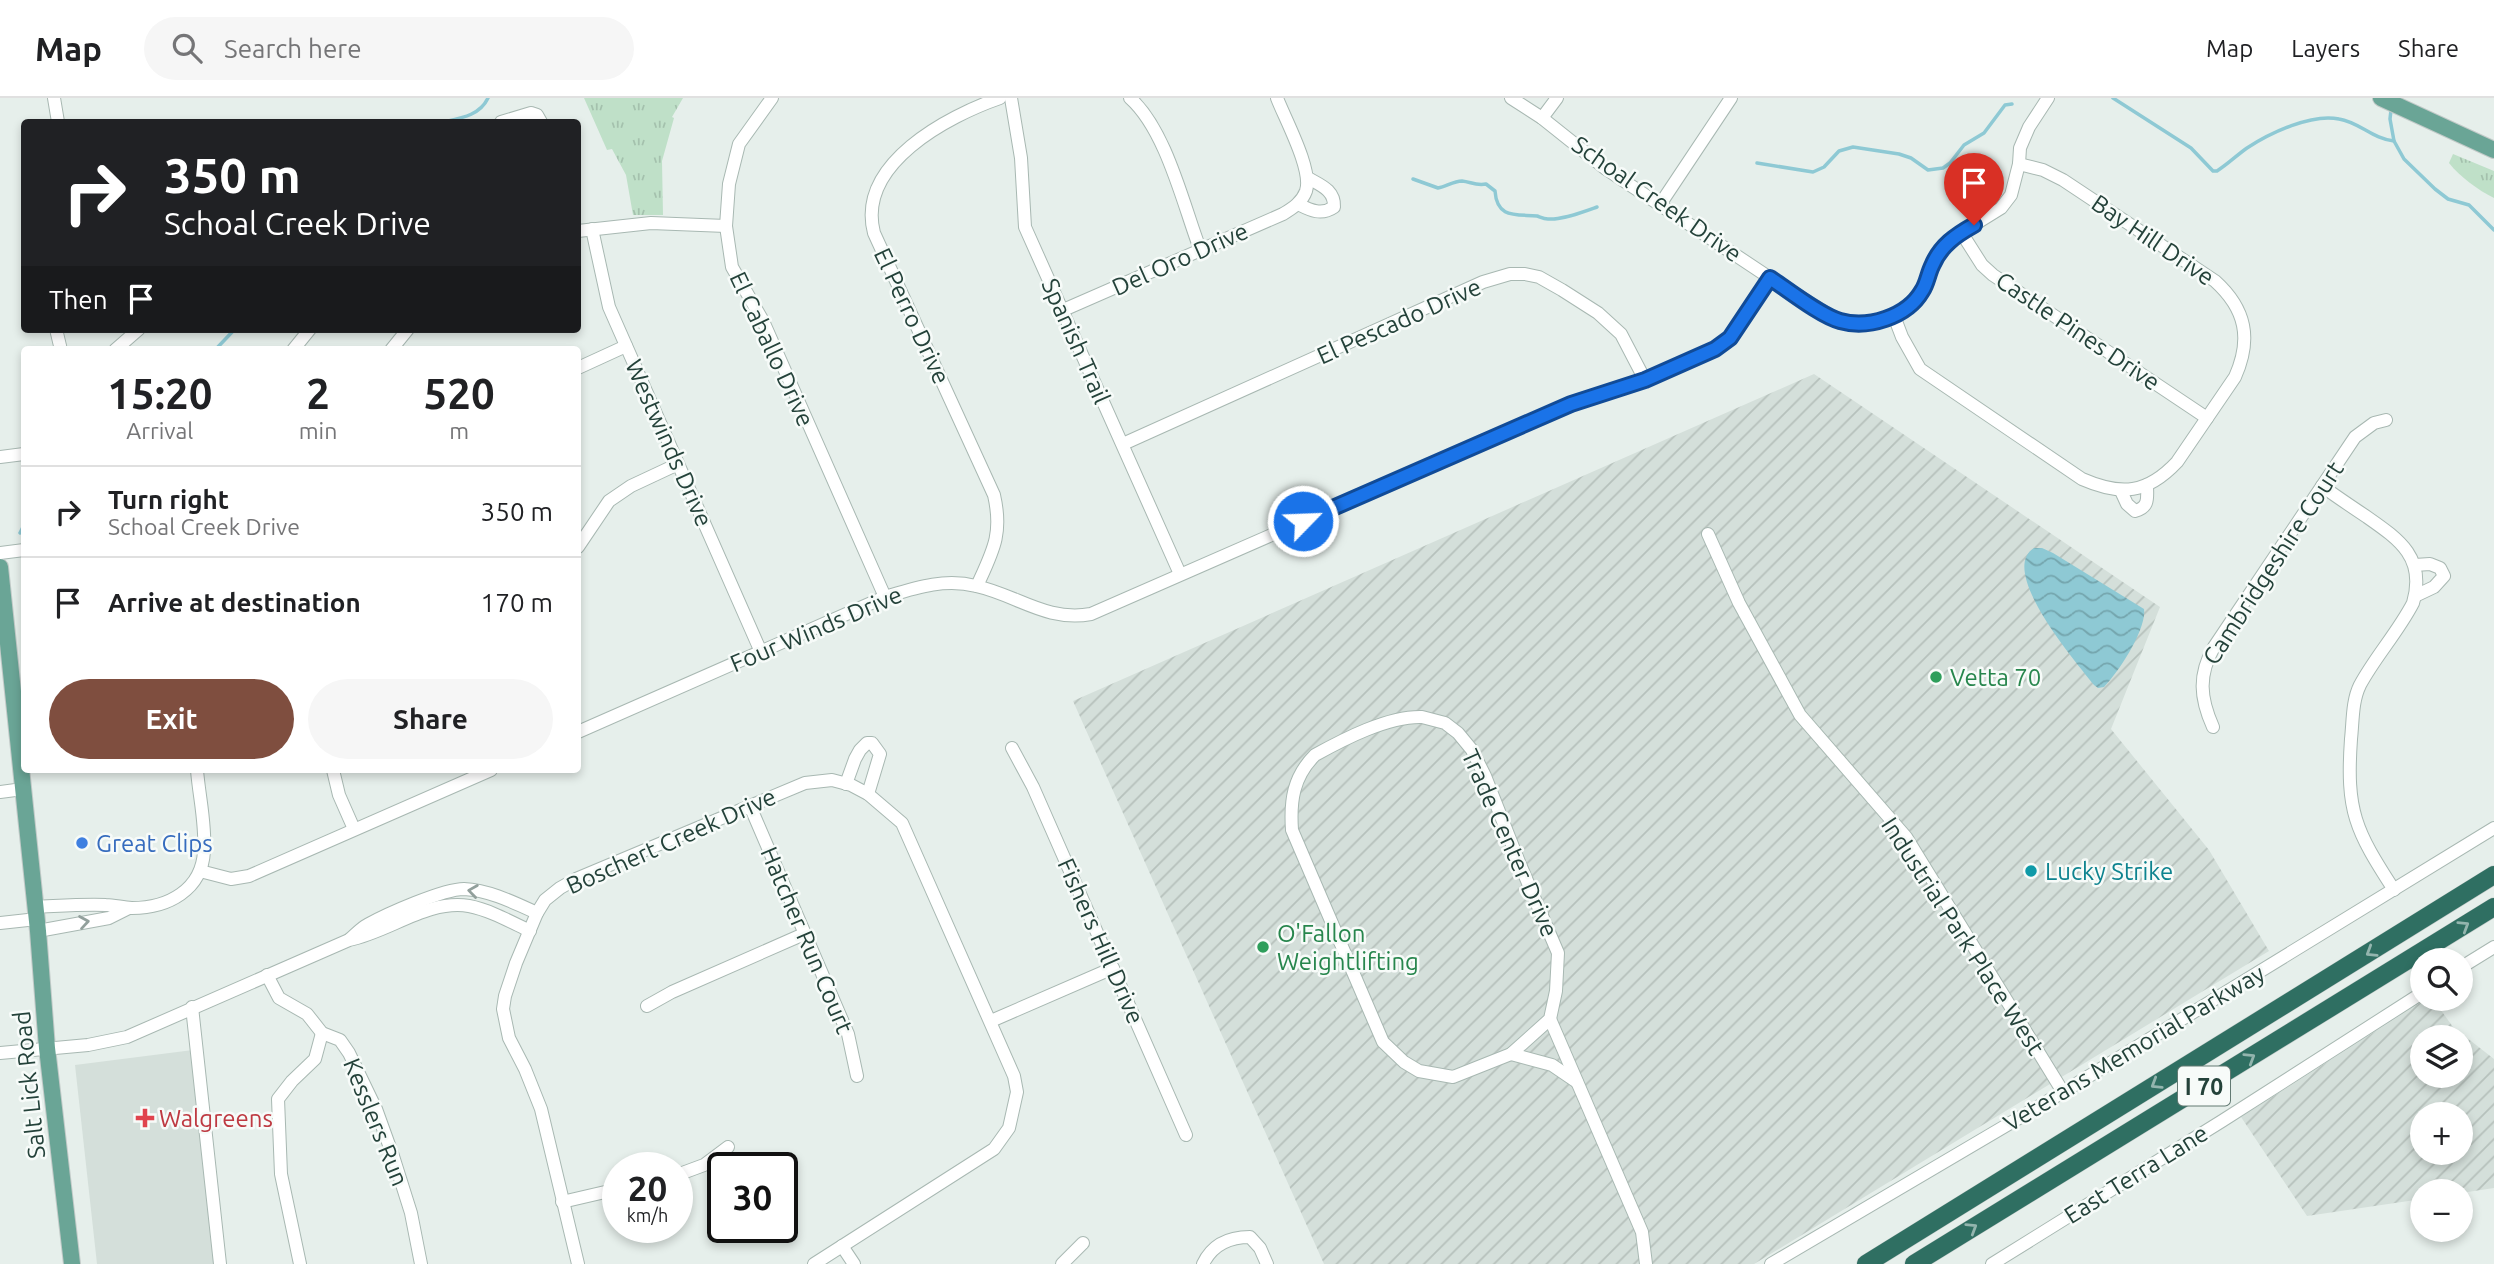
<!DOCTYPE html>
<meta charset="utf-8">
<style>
body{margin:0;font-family:Ubuntu,sans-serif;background:#f6f6f6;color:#202124;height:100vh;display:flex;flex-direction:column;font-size:26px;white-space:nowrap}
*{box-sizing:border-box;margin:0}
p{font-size:23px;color:#757577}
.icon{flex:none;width:38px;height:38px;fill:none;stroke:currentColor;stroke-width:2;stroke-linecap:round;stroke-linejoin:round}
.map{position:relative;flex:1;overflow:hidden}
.panel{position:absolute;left:21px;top:248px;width:560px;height:427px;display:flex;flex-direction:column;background:#fff;border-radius:7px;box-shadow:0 4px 10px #0003}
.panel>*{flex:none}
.guide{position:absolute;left:21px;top:21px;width:560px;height:214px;border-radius:7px;box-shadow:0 4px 10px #0003;background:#202124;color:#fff;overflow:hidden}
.buttons{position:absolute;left:2410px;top:850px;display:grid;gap:14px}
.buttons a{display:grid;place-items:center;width:63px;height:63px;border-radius:50%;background:#fff;box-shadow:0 4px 10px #0003;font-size:35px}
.speed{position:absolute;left:602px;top:1054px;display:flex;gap:14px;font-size:35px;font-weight:700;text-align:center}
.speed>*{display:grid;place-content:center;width:91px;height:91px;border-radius:50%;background:#fff;box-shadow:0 4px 10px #0003;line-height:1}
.speed small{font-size:18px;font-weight:400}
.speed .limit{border:4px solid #111;border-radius:10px;background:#fff;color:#111}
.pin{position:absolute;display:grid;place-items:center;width:60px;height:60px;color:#fff;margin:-72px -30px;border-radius:50% 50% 50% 0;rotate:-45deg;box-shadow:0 0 7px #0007}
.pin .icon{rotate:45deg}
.me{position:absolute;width:77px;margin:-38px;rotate:66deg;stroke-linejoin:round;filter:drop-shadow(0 0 5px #0008)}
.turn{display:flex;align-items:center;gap:24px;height:147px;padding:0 28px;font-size:32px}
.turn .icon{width:91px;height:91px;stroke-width:2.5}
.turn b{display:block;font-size:49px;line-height:60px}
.then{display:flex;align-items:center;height:66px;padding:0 28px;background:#0003;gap:14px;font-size:26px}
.eta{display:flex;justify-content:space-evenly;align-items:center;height:119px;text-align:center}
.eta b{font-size:42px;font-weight:700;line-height:49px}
.primary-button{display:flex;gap:14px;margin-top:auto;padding:14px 28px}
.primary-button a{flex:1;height:80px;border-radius:42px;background:#7f4e3f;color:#fff;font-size:28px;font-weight:700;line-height:80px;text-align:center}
.primary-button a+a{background:#f6f6f6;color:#202124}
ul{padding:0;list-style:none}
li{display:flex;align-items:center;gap:21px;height:91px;padding:0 28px;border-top:2px solid #e0e0e0}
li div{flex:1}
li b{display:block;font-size:26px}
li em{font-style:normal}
header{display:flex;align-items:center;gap:42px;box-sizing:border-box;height:98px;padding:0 35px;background:#fff;border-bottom:2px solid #e0e0e0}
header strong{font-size:33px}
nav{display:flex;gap:38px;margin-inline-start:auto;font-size:24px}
.search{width:490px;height:63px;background:#f6f6f6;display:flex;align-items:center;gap:18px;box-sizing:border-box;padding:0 24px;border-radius:38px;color:#757577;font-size:26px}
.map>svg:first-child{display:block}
.built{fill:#d4dfda}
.industrial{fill:url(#industrial-furrows);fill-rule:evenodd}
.park{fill:url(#park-tufts)}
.water{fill:url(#water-waves)}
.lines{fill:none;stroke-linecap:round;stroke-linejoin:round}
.stream{stroke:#8ec9d4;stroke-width:3.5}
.minor-casing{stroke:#a8b8b2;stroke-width:14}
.major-casing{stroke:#c2cac8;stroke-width:18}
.highway-casing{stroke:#c2cac8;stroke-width:19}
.minor{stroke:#fff;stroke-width:12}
.major{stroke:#6aa596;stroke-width:16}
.highway{stroke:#2f6f62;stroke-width:18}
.oneway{stroke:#92a09c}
.oneway2{stroke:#93b5ae}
.route-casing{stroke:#114b97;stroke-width:18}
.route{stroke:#1a73e8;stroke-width:12}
.leisure-dot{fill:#2e9e5b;stroke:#f7fbf9;stroke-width:2.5}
.shop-dot{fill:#3f7fe0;stroke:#f7fbf9;stroke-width:2.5}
.culture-dot{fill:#0f9aa8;stroke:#f7fbf9;stroke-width:2.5}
.health-dot{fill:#e0444e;stroke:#f7fbf9;stroke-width:2.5}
.labels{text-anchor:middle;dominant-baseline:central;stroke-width:5;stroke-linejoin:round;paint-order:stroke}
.shield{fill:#f7fbf9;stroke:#637a73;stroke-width:2}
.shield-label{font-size:23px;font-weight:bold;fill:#24423a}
.street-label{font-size:24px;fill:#24423a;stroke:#f7fbf9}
.leisure-label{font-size:24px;fill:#27864d;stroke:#f7fbf9;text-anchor:start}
.shop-label{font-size:24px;fill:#366cbe;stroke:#f7fbf9;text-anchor:start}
.culture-label{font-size:24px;fill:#0d838f;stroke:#f7fbf9;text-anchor:start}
.health-label{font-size:24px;fill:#be3a42;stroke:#f7fbf9;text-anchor:start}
</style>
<header>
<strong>Map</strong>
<div class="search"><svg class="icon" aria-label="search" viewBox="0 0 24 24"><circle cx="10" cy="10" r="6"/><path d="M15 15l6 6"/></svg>Search here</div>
<nav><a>Map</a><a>Layers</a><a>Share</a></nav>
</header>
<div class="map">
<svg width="2494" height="1166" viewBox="0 0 2494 1166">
<defs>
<pattern id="industrial-furrows" width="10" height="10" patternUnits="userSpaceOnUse" patternTransform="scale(1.75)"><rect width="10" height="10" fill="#d4dfda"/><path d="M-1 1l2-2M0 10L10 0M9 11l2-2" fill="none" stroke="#b6c1bc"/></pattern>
<pattern id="park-tufts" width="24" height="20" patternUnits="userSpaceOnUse" patternTransform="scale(1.75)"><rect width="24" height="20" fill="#bfe0c8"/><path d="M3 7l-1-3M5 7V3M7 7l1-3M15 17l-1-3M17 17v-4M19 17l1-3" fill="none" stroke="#a4c1ad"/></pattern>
<pattern id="water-waves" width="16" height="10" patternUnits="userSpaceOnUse" patternTransform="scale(1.75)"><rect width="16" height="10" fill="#8ec9d4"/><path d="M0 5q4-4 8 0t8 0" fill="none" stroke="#74a5ad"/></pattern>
</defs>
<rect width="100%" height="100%" fill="#e6efeb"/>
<polygon class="built" points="193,952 215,1166 97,1166 75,967"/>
<g class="industrial">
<polygon points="1814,276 2160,509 2111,631 2209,752 2269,853 1754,1166 1324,1166 1073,603"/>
<path d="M2426 901H2433L2453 929 2494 961V1090L2461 1095 2422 1094V1101L2307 1118 2241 1019ZM2422 940H2460V978H2422ZM2422 1017H2460V1055H2422Z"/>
</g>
<g class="park">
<polygon points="584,0 683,0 672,19 674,20 662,63 663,117 633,117 626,77 612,51 607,52"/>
<path d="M2453 56 2494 73V100C2478 92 2460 79 2449 65Z"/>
</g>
<path class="water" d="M2034 450H2042L2053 455 2144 511C2147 531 2118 575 2104 589L2098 590 2094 587C2077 565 1997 473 2034 450Z"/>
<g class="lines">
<g class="stream">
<path d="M2113 0 2191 50 2213 73H2217C2228 66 2237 57 2247 50 2270 35 2312 15 2339 21 2359 24 2373 41 2394 43"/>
<polyline points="2391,12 2390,21 2394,43 2404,61 2435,91 2448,101 2469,107 2494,132"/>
<path d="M444 24C462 20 480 17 488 0"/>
<polyline points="1757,65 1813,74 1824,69 1839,53 1853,49 1899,56 1911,60 1928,72 1943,70 1950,65 1964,47 1984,35 2005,7 2012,6"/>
<path d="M1413 81 1438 90C1446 89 1453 83 1462 83 1471 84 1476 88 1486 86L1495 93C1497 121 1516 116 1537 118 1540 119 1544 121 1548 121 1562 122 1583 114 1597 109"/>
<polyline points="215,252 235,231"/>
<polyline points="20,435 24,427"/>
</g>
<defs>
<g id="minor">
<polyline points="54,0 58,24"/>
<polyline points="772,0 739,46 729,86 726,128 732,169 763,223 885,499"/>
<polyline points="1011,0 1021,60 1025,129 1180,476"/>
<path d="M1130 0C1166 32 1183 106 1200 151"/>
<polyline points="1511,0 1542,20 1606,71 1770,180 1839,223 1861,225 1879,223 1894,218 1910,207 1922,194 1933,165 1940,152 1951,141 2001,110 2011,97 2019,66 2020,50 2029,29 2048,0"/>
<polyline points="1542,20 1557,0"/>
<polyline points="501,24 531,15 537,17 541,24"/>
<polyline points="1661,105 1731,0"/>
<path d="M1298 106C1310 112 1321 118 1334 109 1335 92 1320 87 1308 80"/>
<polyline points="592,131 609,209 761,554"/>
<polyline points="578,133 651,125 726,128"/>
<polyline points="1961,134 1982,167 1993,177 2207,320"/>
<path d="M1061 213 1283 116C1293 110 1302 104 1306 93 1313 72 1285 21 1277 0"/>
<path d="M1894 218 1902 239 1920 271 2082 381C2121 398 2147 396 2177 364L2235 279C2252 241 2246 211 2215 183L2063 82 2043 72 2019 66"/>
<polyline points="56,231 61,252"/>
<polyline points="115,252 139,231"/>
<polyline points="293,252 310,231"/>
<polyline points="391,252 408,231"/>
<polyline points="578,270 626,248"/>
<polyline points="1123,346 1483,184 1510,176 1525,176 1539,179 1562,192 1598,215 1621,236 1645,282"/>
<polyline points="0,359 24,356"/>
<path d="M2322 388C2337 399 2352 409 2367 419 2400 442 2426 460 2413 505 2398 534 2375 559 2360 587 2352 603 2353 623 2351 641 2346 713 2355 732 2394 792"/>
<path d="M2121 393 2127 406 2135 413C2150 409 2147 399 2147 387"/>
<polyline points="1708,436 1739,505 1800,617 1906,739 2063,994"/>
<polyline points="578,449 609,403 631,388 678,366"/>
<polyline points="0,455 24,452"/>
<polyline points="2415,467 2430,466 2440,470 2444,478 2434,489 2415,498"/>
<path d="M977 488C993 453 1003 436 994 397L874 135C856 66 948 18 1000 0"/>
<path d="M1422 619 1445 625 1458 635 1472 652 1485 678 1519 764 1558 855 1556 893 1550 921 1511 956 1453 979 1419 973 1404 964 1383 944 1292 732C1290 703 1293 679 1315 657 1344 641 1388 618 1422 619Z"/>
<path d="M2213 629C2200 600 2198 577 2214 549L2355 339 2374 325 2386 322"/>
<path d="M578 634 885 499C915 490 944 480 976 488 1017 497 1046 524 1091 516L1571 306 1645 282 1715 251 1730 240 1770 180"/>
<polyline points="1012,650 1033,689 1186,1037"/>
<polyline points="333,672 339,697 354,731"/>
<polyline points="846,686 855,661 860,652 867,645 872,645 880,656 868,696"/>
<polyline points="0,694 23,691"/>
<polyline points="750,708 848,936 857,978"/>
<polyline points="200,773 231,781 249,778 491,672"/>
<path d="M35 809C59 808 82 806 106 807 115 807 123 810 132 810 168 810 202 792 204 753 206 726 199 698 197 672"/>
<polyline points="0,825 37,821"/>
<polyline points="38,833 109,820 129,810"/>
<path d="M350 841C356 836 361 830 367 827 387 816 443 791 464 791 489 792 515 805 537 815"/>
<polyline points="2460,870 2494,849"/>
<polyline points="267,877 279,900 307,916 322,935 340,942 349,955 376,1011 393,1058 411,1115 421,1166"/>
<polyline points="647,908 672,894 804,836"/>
<polyline points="192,909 220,1166"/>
<polyline points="1550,921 1642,1134 1646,1166"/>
<polyline points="991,923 1113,870"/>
<path d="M0 955 88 947 127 939 349 842C389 834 428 801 469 808 490 812 511 824 530 833"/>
<polyline points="1511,956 1552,967 1577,984"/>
<polyline points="677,1077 704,1067 728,1049"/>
<polyline points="562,1104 618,1091"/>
<polyline points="842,1148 854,1166"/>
<polyline points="300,1166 281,1076 278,1001 292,983 315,961 322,935"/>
<polyline points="578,1166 541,1011 525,971 509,940 503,911 505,898 516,865 537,815 545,802 560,790 576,781 805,685 832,682 851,687 868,696 902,725 1014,978 1017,994 1009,1030 994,1051 814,1166"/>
<polyline points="1062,1166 1083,1145"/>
<path d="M1203 1166C1212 1147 1229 1139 1250 1139L1260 1150 1267 1166"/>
<polyline points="1771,1166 2063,994 2494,730"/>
<polyline points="1992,1166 2222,1023 2422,895"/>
</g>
<g id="major">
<polyline points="2381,0 2494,52"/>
<polyline points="0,469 38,833 47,950 72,1166"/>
</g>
<g id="highway">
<polyline points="1866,1166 2494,777"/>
<polyline points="1914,1166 2494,809"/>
</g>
</defs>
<use href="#minor" class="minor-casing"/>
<use href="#major" class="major-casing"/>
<use href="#highway" class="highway-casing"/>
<use href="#minor" class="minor"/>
<use href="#major" class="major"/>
<use href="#highway" class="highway"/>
</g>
<defs><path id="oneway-chevron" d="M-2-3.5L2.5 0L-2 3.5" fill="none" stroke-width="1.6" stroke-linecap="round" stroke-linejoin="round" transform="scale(1.75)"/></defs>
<g class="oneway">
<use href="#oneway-chevron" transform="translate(473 793) rotate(-172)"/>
<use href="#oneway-chevron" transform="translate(84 824) rotate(-9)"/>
</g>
<g class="oneway2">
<use href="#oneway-chevron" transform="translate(2464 828) rotate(-32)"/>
<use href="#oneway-chevron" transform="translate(2371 854) rotate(148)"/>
<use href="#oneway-chevron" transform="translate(2250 960) rotate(-32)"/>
<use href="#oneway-chevron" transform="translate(2156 986) rotate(148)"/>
<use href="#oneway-chevron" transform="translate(1972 1130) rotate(-32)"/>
</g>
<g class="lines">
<defs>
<path id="route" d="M1303 423 1571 306 1645 282 1715 251 1730 240 1770 180C1788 192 1821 218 1840 223 1868 231 1907 219 1922 193 1927 186 1928 176 1932 168 1940 148 1956 137 1974 127"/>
</defs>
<use href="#route" class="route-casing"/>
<use href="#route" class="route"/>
</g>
<g class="leisure-dot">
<circle cx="1936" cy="579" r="7"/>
<circle cx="1263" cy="849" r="7"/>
</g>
<circle class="shop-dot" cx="82" cy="745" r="7"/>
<circle class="culture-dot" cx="2031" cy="773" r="7"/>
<path class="health-dot" d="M141.5 1009.5h7v7h7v7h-7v7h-7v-7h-7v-7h7z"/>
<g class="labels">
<rect class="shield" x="2178" y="968.5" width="52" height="39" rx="5"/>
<g class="shield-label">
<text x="2204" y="988">I 70</text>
</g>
<g class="street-label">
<text transform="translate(1657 101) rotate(35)">Schoal Creek Drive</text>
<text transform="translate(2153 142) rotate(34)">Bay Hill Drive</text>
<text transform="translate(1180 161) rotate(-24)">Del Oro Drive</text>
<text transform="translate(912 218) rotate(65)">El Perro Drive</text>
<text transform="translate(1399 223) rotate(-24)">El Pescado Drive</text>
<text transform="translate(2078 233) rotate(34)">Castle Pines Drive</text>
<text transform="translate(1076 243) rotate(66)">Spanish Trail</text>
<text transform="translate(772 251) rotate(65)">El Caballo Drive</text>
<text transform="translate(669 345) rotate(66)">Westwinds Drive</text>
<text transform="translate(2273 465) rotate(-57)">Cambridgeshire Court</text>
<text transform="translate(816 531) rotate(-23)">Four Winds Drive</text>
<text transform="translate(671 743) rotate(-24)">Boschert Creek Drive</text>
<text transform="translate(1510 745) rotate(66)">Trade Center Drive</text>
<text transform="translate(1963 838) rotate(57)">Industrial Park Place West</text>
<text transform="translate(807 842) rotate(67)">Hatcher Run Court</text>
<text transform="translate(1101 843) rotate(66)">Fishers Hill Drive</text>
<text transform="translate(2134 950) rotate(-31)">Veterans Memorial Parkway</text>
<text transform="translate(29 987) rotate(-96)">Salt Lick Road</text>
<text transform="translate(376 1024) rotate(68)">Kesslers Run</text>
<text transform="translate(2136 1076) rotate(-32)">East Terra Lane</text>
</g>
<g class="leisure-label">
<text x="1950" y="579">Vetta 70</text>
<text x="1277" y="835">O'Fallon<tspan x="1277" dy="28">Weightlifting</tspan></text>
</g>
<g class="shop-label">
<text x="96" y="745">Great Clips</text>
</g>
<g class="culture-label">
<text x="2045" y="773">Lucky Strike</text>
</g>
<g class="health-label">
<text x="159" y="1020">Walgreens</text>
</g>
</g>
</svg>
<div class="buttons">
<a><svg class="icon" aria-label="search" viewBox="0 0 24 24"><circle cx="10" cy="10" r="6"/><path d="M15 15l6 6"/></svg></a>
<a><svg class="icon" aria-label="layers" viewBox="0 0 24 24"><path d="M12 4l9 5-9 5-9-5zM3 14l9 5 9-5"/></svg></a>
<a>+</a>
<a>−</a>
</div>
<div class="speed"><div>20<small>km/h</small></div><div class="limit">30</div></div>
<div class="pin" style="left:1974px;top:127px;background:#d93025"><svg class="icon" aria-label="arrive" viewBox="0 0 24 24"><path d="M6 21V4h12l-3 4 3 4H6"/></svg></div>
<svg class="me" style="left:1303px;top:423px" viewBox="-20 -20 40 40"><circle r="17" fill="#1a73e8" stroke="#fff" stroke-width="3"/><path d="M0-11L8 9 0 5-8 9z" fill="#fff"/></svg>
<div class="guide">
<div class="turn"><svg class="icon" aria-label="right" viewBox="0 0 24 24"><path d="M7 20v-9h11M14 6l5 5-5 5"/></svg><div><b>350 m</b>Schoal Creek Drive</div></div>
<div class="then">Then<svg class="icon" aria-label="arrive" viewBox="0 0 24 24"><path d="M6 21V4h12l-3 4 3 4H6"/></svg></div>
</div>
<section class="panel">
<div class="eta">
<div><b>15:20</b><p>Arrival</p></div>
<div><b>2</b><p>min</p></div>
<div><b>520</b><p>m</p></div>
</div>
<ul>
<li><svg class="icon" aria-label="right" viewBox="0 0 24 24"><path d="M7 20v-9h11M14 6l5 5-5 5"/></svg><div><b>Turn right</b><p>Schoal Creek Drive</p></div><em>350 m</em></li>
<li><svg class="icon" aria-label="arrive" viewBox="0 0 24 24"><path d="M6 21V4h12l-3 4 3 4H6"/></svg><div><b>Arrive at destination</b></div><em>170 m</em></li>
</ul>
<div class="primary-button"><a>Exit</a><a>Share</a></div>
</section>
</div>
